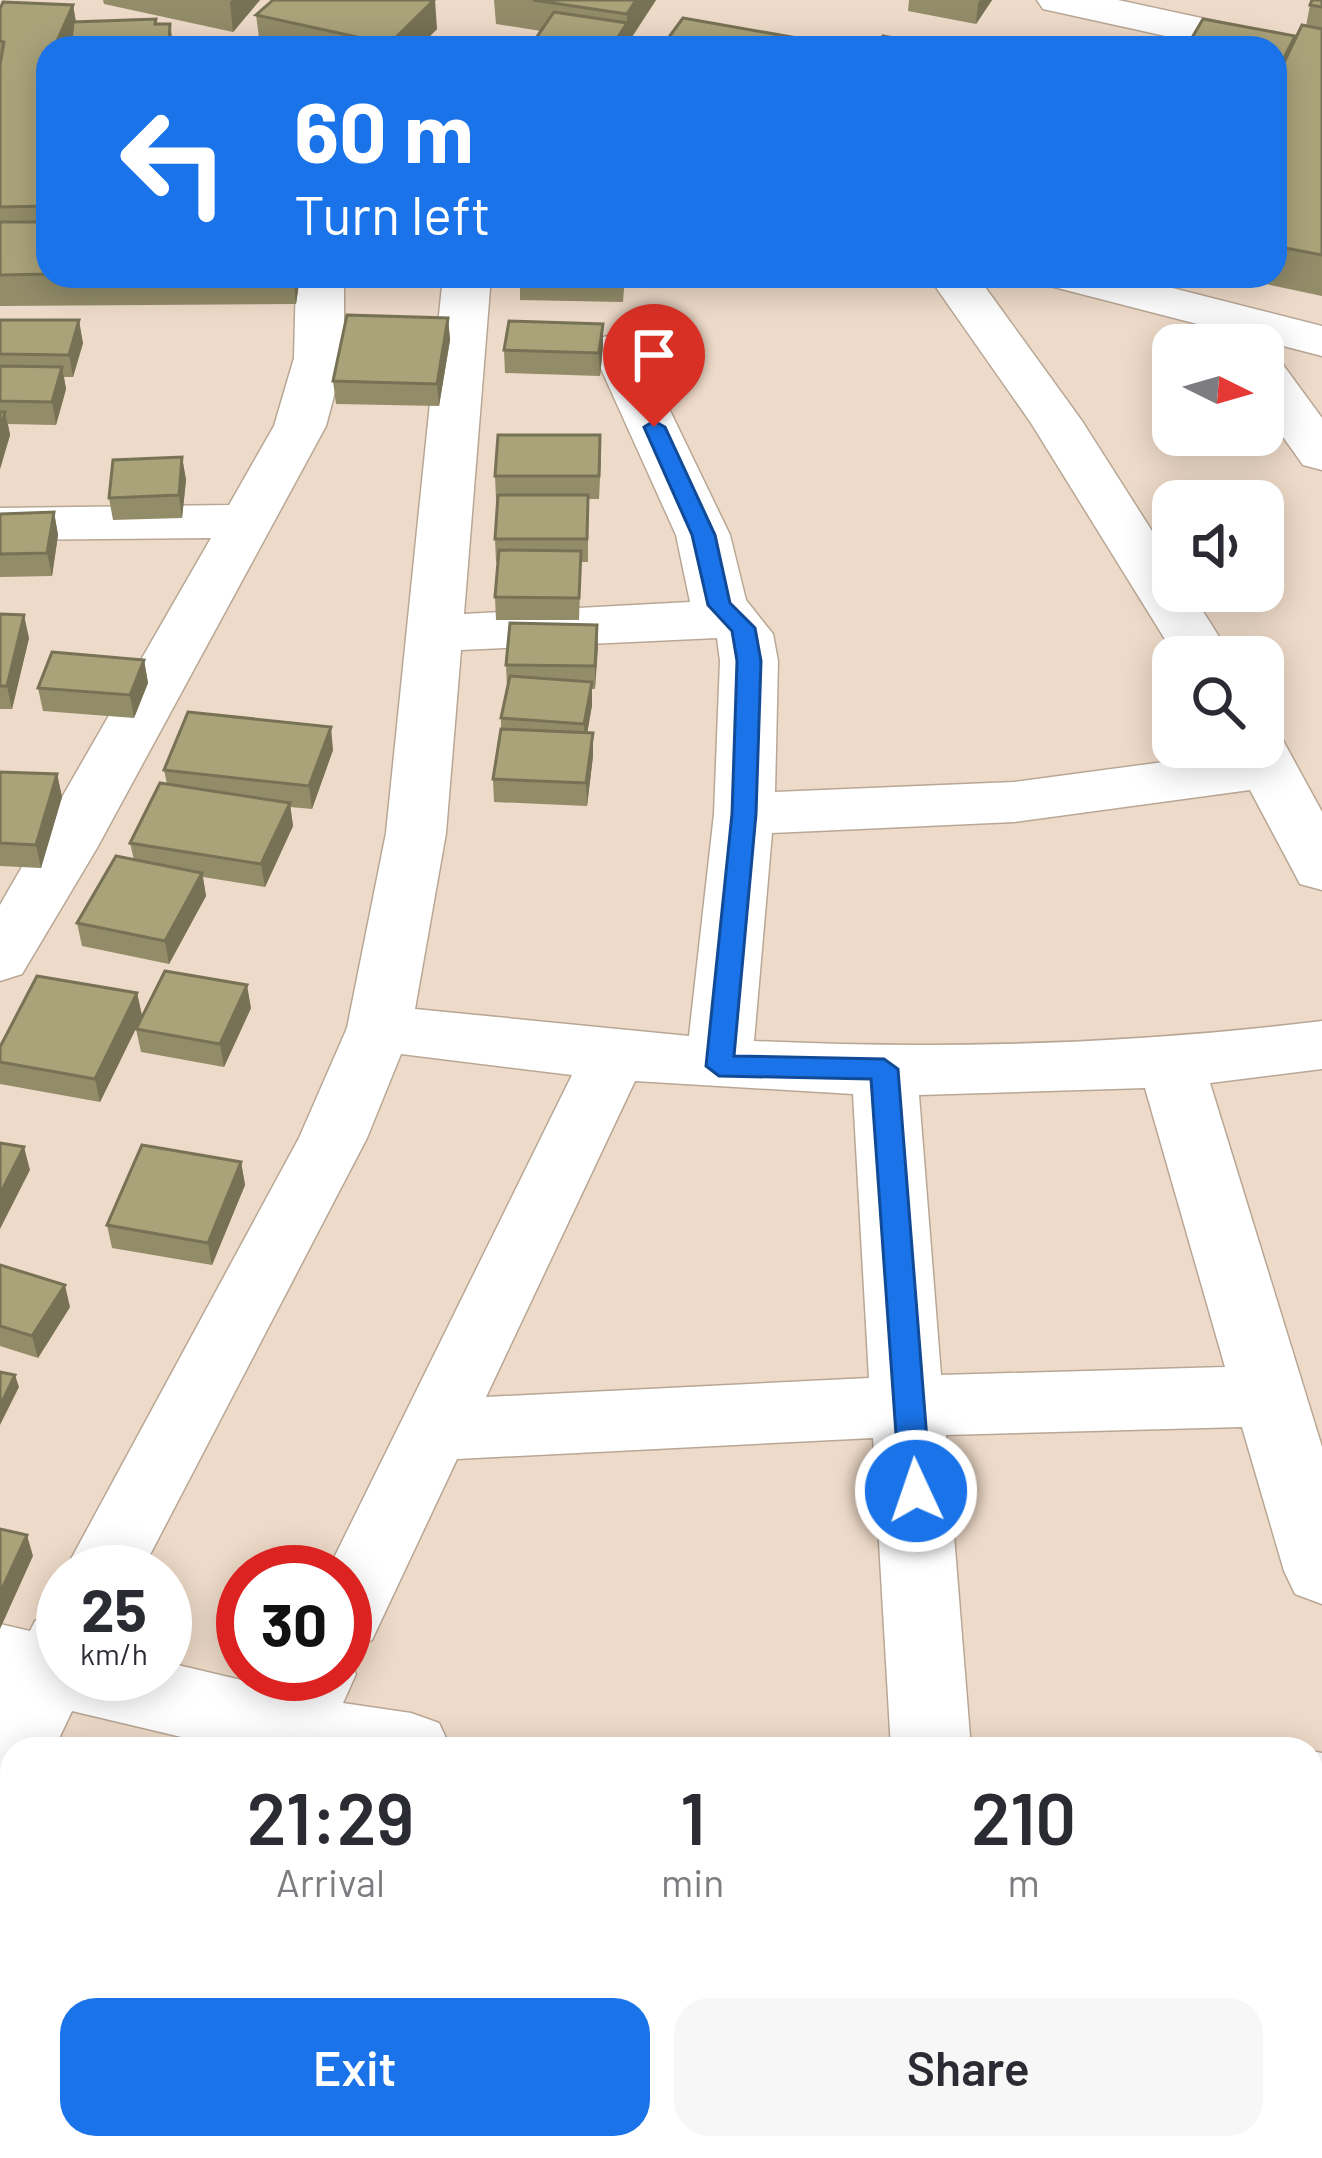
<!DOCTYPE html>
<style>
body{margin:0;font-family:Barlow,sans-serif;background:#f7f7f7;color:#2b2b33;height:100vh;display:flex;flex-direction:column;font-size:45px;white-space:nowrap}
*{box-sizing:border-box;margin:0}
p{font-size:39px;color:#7c7c81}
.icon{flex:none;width:66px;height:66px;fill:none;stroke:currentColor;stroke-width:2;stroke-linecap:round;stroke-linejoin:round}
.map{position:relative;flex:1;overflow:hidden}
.sheet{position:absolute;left:0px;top:1737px;width:1323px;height:423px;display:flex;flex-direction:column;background:#fff;border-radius:36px 36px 0 0;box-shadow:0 6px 30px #0003}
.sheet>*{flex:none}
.guide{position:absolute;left:36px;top:36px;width:1251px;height:252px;border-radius:36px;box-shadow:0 6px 30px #0003;background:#1a73e8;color:#fff;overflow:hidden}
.needle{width:78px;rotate:95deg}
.fabs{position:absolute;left:1152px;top:324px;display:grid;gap:24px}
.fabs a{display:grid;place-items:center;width:132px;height:132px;border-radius:24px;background:#fff;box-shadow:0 6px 30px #0003;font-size:60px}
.speed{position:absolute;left:36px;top:1545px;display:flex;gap:24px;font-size:60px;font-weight:700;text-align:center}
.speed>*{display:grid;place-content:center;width:156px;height:156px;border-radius:50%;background:#fff;box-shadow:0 6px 30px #0003;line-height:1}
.speed small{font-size:30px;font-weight:400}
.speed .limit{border:18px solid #d22;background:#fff;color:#111}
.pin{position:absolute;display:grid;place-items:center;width:102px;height:102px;color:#fff;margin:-123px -51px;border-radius:50% 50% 50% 0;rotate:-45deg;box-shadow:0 0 12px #0007}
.pin .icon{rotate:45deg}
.me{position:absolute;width:132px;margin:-66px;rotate:357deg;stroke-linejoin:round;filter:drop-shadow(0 0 9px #0008)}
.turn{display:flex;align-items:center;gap:42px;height:252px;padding:0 60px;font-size:54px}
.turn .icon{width:156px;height:156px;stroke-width:2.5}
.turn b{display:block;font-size:84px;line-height:102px}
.eta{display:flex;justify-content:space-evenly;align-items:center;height:204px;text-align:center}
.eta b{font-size:72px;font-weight:600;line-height:84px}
.primary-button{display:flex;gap:24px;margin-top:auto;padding:24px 60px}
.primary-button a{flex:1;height:138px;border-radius:36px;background:#1a73e8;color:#fff;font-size:48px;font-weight:600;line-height:138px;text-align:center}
.primary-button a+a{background:#f7f7f7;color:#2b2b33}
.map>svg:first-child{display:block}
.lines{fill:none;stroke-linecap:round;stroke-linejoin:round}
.minor-casing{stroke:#b9a795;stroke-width:3}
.minor{fill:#fff;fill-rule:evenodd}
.wall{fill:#928c69}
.shaded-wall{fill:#777255}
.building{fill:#aaa37a;stroke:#777255;stroke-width:3}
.route{fill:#1a73e8;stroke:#114b97;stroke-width:3}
</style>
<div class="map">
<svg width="1322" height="2158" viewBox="0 0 1322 2158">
<rect width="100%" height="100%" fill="#eedac8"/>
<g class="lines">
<defs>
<g id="minor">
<polygon points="1037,0 1118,0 1322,44 1322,70 1275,60 1275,48 1220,48 1043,9"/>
<polygon points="296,276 344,276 344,358 326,426 97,848 22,974 0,981 0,905 211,538 0,540 0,508 229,505 274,426 294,358"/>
<path d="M443 276H491L464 614 690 602 676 535 592 349 599 338 617 334 635 338 730 535 746 600 773 634 778 661 775 792 1014 782 1231 753 1229 747H1263V729L1279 733 1322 812V890L1300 884 1250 790 1014 822 772 833 754 1041C945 1050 1132 1044 1322 1021V1069L1210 1083 1322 1447V1604L1295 1594 1284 1571 1242 1427 946 1435 971 1749H891L873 1438 457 1459 372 1640 345 1650 356 1674 343 1703 411 1713 439 1723 451 1749H232L72 1711 54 1749H12V1785L0 1780V1624L30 1631 35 1621 63 1611V1674H165V1662L271 1687 277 1674H345V1572H327L572 1075 401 1054 367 1138 141 1572H64L299 1138 347 1028 386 833ZM717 638 720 661 714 814 689 1036 415 1009 446 833 461 650ZM635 1081 853 1094 869 1378 486 1397ZM1145 1088 1225 1367 941 1375 919 1095Z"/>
<polygon points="928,276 977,276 1082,421 1173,564 1173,591 1190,591 1232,657 1176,657 1031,423"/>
<polygon points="1043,276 1125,276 1322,326 1322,356 1050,286"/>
<polygon points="1263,358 1281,362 1322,418 1322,470 1303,465 1263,409"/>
<polygon points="1311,1751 1322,1753 1322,1827 1311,1825"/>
<polygon points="0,1905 12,1908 12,1988 0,1985"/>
<polygon points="117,2148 205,2148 202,2158 112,2158"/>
<polygon points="572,2148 660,2148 659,2158 569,2158"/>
</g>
</defs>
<use href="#minor" class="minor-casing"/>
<use href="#minor" class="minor"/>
</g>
<g class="wall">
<polygon points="103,0 260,0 233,32 104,4"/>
<polygon points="494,0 656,0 625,48 532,48 532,44 541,31 496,24"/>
<polygon points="909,0 992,0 976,24 908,11"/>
<polygon points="1322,0 1322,296 1228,276 1275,276 1275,48 1295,36 1306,26 1310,5"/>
<polygon points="73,5 76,22 170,24 173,42 48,48 48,276 300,276 296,304 0,306 0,9"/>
<polygon points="256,15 437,29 418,48 273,48 260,45"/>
<polygon points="520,276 625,276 623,302 520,300"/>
<polygon points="448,318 450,340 439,406 336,404 333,381"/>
<polygon points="0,320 83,343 73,377 64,377 66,389 56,425 8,424 10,435 0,469"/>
<polygon points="603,324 603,346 600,376 505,373 504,350"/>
<polygon points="182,457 186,480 182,518 113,520 109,498"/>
<polygon points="601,458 599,499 588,499 588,562 581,562 579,620 496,620 495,597 498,562 496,562 495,539 497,499 496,499 495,476"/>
<polygon points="54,512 58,535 52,576 0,577 0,514"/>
<polygon points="0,614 29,638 12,709 0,709"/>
<polygon points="597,625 595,689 592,689 592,705 587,733 593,756 587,806 494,802 493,779 501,729 501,718 507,688 506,665"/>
<polygon points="144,660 148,683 134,718 43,711 38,688"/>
<polygon points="333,750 312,809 290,807 293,826 265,887 203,877 206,896 169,964 82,946 77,923 134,860 130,843 167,784 164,770"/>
<polygon points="0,772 57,774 62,797 41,868 0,866"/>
<polygon points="137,993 142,1016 100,1102 0,1084 0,1047"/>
<polygon points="251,1008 224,1067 141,1052 136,1029"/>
<polygon points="241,1162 245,1185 212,1265 112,1248 107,1225"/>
<polygon points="0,1265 70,1307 38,1358 0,1346"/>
</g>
<g class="shaded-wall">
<polygon points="232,0 260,0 233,32 230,2"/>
<polygon points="435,0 437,29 418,48 389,48 389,44"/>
<polygon points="636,0 656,0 627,44 627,14"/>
<polygon points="980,0 992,0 976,24 978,3"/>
<polygon points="73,5 79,42 57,41"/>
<polygon points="627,23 627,44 625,48 611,48"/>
<polygon points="293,276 300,276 296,304"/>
<polygon points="448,318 450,340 439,406 437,384"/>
<polygon points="79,320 83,343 73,377 69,355"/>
<polygon points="603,324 603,346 600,376 599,353"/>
<polygon points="62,367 66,389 56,425 52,402"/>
<polygon points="5,412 10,435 0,469 0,430"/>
<polygon points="182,457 186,480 182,518 179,495"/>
<polygon points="54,512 58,535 52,576 47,553"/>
<polygon points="24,615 29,638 12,709 7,686"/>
<polygon points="597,625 598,648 595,689 595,666"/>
<polygon points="144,660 148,683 134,718 130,695"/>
<polygon points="592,682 592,705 585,747 584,724"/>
<polygon points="331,727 333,750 312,809 309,786"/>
<polygon points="593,733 593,756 587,806 586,783"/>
<polygon points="57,774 62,797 41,868 36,845"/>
<polygon points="290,803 293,826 265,887 261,864"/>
<polygon points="202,873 206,896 169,964 165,941"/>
<polygon points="247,985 251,1008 224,1067 220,1044"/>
<polygon points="137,993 142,1016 100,1102 95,1079"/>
<polygon points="24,1147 30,1170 0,1229 0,1194"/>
<polygon points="241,1162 245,1185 212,1265 208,1243"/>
<polygon points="65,1285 70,1307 38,1358 32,1336"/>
<polygon points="15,1375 19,1387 0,1425 0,1406"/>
<polygon points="27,1535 33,1556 0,1629 0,1593"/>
</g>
<g class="building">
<polygon points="273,0 434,0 389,44 256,15"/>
<polygon points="533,0 636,0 627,14"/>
<polygon points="1312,0 1322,0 1322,7 1310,5"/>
<polygon points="3,2 73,5 57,41 71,41 73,22 156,19 155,24 170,24 169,42 253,38 252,48 48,48 48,206 0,207 0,65 4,42 0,41 0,9"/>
<polygon points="554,12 627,23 611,48 558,48 532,44"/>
<polygon points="683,18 831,44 829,48 661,48"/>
<polygon points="1203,19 1295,36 1275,76 1275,48 1186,48"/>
<polygon points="1302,25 1322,29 1322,255 1275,246 1275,81"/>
<polygon points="883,36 947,48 875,48"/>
<polygon points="1093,39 1139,48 1088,48"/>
<polygon points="0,222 48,222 48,274 0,275"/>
<polygon points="520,276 623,276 623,279 519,278"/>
<polygon points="347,315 448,318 437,384 333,381"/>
<polygon points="0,320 79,320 69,355 0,354"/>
<polygon points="509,321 603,324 599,353 504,350"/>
<polygon points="0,366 62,367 52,402 0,401"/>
<polygon points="0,412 5,412 0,430"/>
<polygon points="498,435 600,435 599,476 495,476"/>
<polygon points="182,457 179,495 109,498 113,460"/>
<polygon points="498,495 588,495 587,539 495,539"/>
<polygon points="54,512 47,553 0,554 0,514"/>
<polygon points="499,550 581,551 579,598 495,597"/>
<polygon points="0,614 24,615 7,686 0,686"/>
<polygon points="510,623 597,625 595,666 506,665"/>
<polygon points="52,652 144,660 130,695 38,688"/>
<polygon points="510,676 592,682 584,724 501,718"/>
<polygon points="188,712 331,727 309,786 164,770"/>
<polygon points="501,729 593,733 586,783 493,779"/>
<polygon points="0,772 57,774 36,845 0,843"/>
<polygon points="160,783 290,803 261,864 130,843"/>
<polygon points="116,856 202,873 165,941 77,923"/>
<polygon points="165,971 247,985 220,1044 136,1029"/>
<polygon points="37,976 137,993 95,1079 0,1062 0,1047"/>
<polygon points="0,1143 24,1147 0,1194"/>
<polygon points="142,1145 241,1162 208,1243 107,1225"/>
<polygon points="0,1265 65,1285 32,1336 0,1326"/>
<polygon points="0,1372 15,1375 0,1406"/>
<polygon points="0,1529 27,1535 0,1593"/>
</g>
<polygon class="route" points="654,421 665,427 715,535 730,603 755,628 761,661 756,814 734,1056 884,1059 898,1069 931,1491 927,1501 916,1504 905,1501 900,1491 871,1079 719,1076 706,1066 732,814 737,661 732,631 708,605 692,535 644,427"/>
</svg>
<div class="fabs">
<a><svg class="needle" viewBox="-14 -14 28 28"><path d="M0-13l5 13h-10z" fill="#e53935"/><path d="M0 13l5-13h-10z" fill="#7c7c81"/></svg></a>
<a><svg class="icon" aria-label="sound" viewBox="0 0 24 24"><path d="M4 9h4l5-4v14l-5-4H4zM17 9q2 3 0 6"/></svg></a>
<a><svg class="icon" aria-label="search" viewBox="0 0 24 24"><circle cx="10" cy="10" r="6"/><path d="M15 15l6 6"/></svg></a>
</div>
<div class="speed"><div>25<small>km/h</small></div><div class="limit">30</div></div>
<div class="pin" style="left:654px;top:427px;background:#d93025"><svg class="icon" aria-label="arrive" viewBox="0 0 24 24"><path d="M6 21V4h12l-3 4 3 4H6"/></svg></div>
<svg class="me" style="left:916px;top:1491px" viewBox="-20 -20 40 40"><circle r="17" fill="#1a73e8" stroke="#fff" stroke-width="3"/><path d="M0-11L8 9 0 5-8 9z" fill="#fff"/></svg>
<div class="guide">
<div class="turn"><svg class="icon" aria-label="left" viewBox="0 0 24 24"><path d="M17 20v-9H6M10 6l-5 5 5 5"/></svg><div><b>60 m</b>Turn left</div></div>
</div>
<section class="sheet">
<div class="eta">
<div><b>21:29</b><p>Arrival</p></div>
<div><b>1</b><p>min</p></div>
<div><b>210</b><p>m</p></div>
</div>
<div class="primary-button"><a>Exit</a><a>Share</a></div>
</section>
</div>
